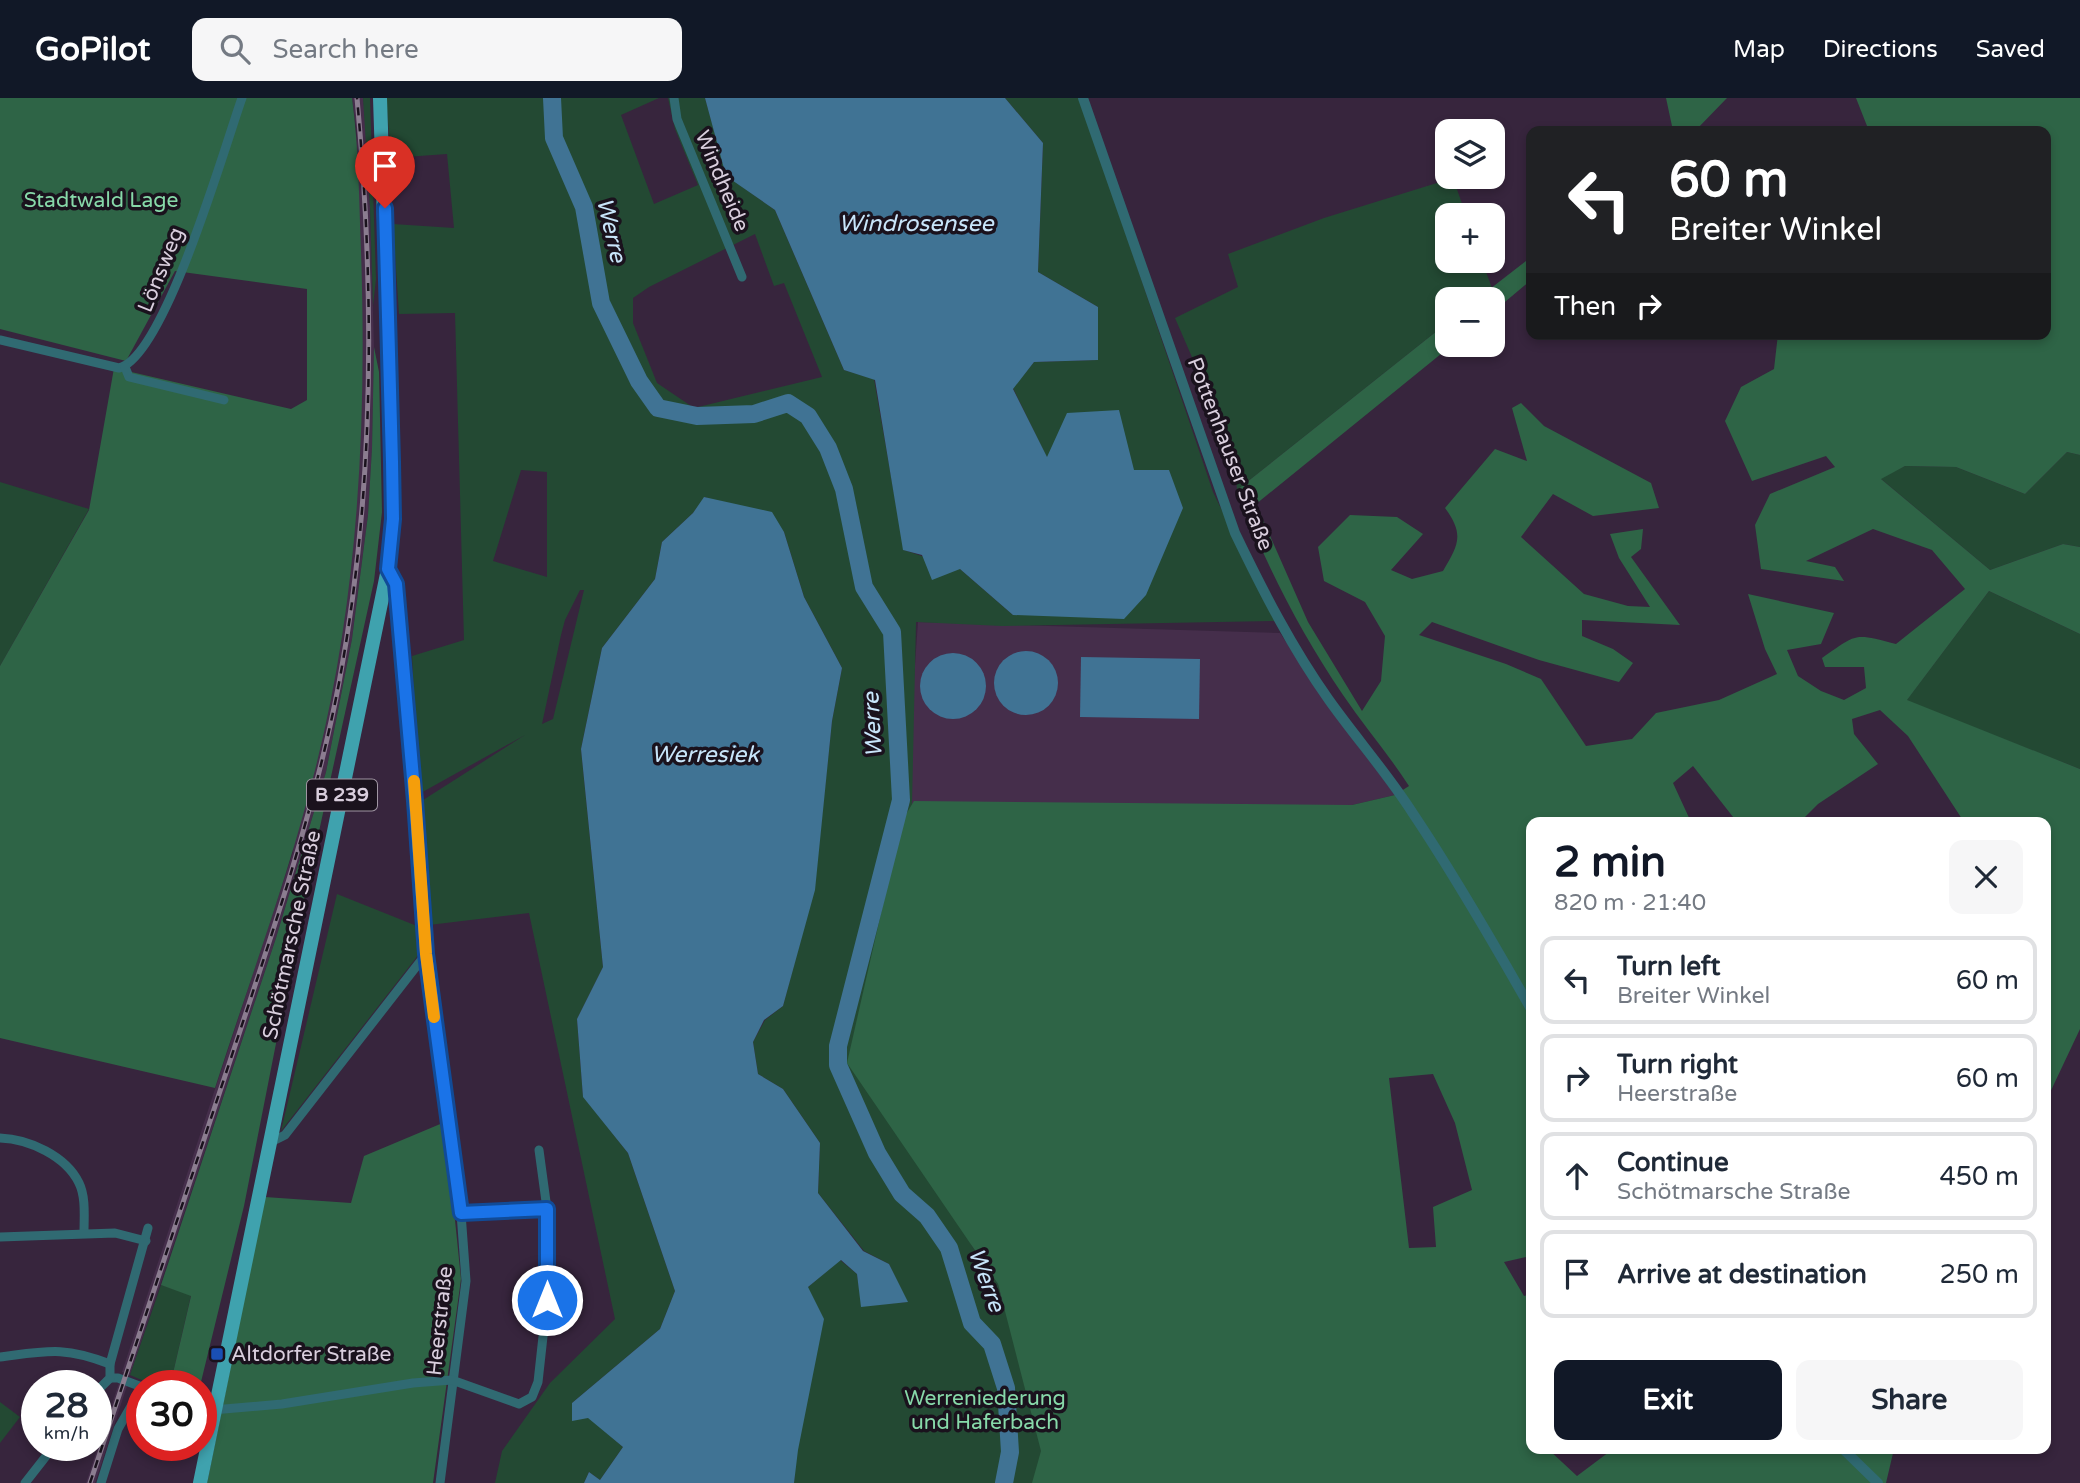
<!DOCTYPE html>
<meta charset="utf-8">
<style>
body{margin:0;font-family:"Varela Round",sans-serif;background:#f6f6f7;color:#1f2937;height:100vh;display:flex;flex-direction:column;font-size:26px;white-space:nowrap}
*{box-sizing:border-box;margin:0}
p{font-size:23px;color:#747a83}
.icon{flex:none;width:38px;height:38px;fill:none;stroke:currentColor;stroke-width:2;stroke-linecap:round;stroke-linejoin:round}
.map{position:relative;flex:1;overflow:hidden}
.details{position:absolute;left:1526px;top:719px;width:525px;height:637px;display:flex;flex-direction:column;background:#fff;border-radius:14px;box-shadow:0 4px 10px #0003}
.details>*{flex:none}
.top-card{position:absolute;left:1526px;top:28px;width:525px;height:214px;border-radius:14px;box-shadow:0 4px 10px #0003;background:#202124;color:#fff;overflow:hidden}
.buttons{position:absolute;left:1435px;top:21px;display:grid;gap:14px}
.buttons a{display:grid;place-items:center;width:70px;height:70px;border-radius:14px;background:#fff;box-shadow:0 4px 10px #0003;font-size:35px}
.speed{position:absolute;left:21px;top:1272px;display:flex;gap:14px;font-size:35px;font-weight:700;text-align:center}
.speed>*{display:grid;place-content:center;width:91px;height:91px;border-radius:50%;background:#fff;box-shadow:0 4px 10px #0003;line-height:1}
.speed small{font-size:18px;font-weight:400}
.speed .limit{border:10px solid #d22;background:#fff;color:#111}
.pin{position:absolute;display:grid;place-items:center;width:60px;height:60px;color:#fff;margin:-72px -30px;border-radius:50% 50% 50% 0;rotate:-45deg;box-shadow:0 0 7px #0007}
.pin .icon{rotate:45deg}
.me{position:absolute;width:77px;margin:-38px;rotate:0deg;stroke-linejoin:round;filter:drop-shadow(0 0 5px #0008)}
.turn{display:flex;align-items:center;gap:24px;height:147px;padding:0 28px;font-size:32px}
.turn .icon{width:91px;height:91px;stroke-width:2.5}
.turn b{display:block;font-size:49px;line-height:60px}
.then{display:flex;align-items:center;height:66px;padding:0 28px;background:#0003;gap:14px;font-size:26px}
.round{display:grid;place-items:center;flex:none;width:74px;height:74px;border-radius:14px;background:#f6f6f7}
.overview{display:flex;align-items:center;justify-content:space-between;height:119px;padding:0 28px}
h1{font-size:42px;font-weight:700;line-height:52px;color:#111827}
.action{display:flex;gap:14px;margin-top:auto;padding:14px 28px}
.action a{flex:1;height:80px;border-radius:14px;background:#111827;color:#fff;font-size:28px;font-weight:700;line-height:80px;text-align:center}
.action a+a{background:#f6f6f7;color:#1f2937}
ul{padding:0;list-style:none}
li{display:flex;align-items:center;gap:21px;height:88px;margin:0 14px 10px;padding:0 14px;border:4px solid #e0e1e3;border-radius:14px}
li div{flex:1}
li b{display:block;font-size:26px}
li em{font-style:normal}
header{display:flex;align-items:center;gap:42px;box-sizing:border-box;height:98px;padding:0 35px;background:#111827;color:#fff}
header strong{font-size:33px}
nav{display:flex;gap:38px;margin-inline-start:auto;font-size:24px}
.search{width:490px;height:63px;background:#f6f6f7;display:flex;align-items:center;gap:18px;box-sizing:border-box;padding:0 24px;border-radius:14px;color:#747a83;font-size:26px}
.map>svg:first-child{display:block}
.built{fill:#452e4b}
.green{fill:#234933;fill-rule:evenodd}
.forest{fill:#2e6446;fill-rule:evenodd}
.water{fill:#407394}
.lines{fill:none;stroke-linecap:round;stroke-linejoin:round}
.river{stroke:#407394;stroke-width:18}
.minor{stroke:#306a72;stroke-width:9}
.tertiary{stroke:#306a72;stroke-width:10}
.primary{stroke:#3fa2ae;stroke-width:14}
.rail-casing{stroke:#8b7d90;stroke-width:5}
.rail{stroke:#1a121d;stroke-width:2.5;stroke-dasharray:8;stroke-linecap:butt}
.route-casing{stroke:#114b97;stroke-width:18}
.route{stroke:#1a73e8;stroke-width:12}
.slow{stroke:#f59e0b;stroke-width:12}
.transit-dot{fill:#1a4fb4;stroke:#1a121d;stroke-width:2.5}
.labels{text-anchor:middle;dominant-baseline:central;stroke-width:7;stroke-linejoin:round;paint-order:stroke}
.shield{fill:#1a121d;stroke:#a096a3;stroke-width:2}
.shield-label{font-size:19px;font-weight:bold;fill:#d9cedd}
.street-label{font-size:21px;fill:#d9cedd;stroke:#1a121d}
.park-label{font-size:21px;fill:#87d9a9;stroke:#1a121d}
.poi-label{font-size:21px;fill:#d9cedd;stroke:#1a121d;text-anchor:start}
.water-label{font-size:23px;font-style:italic;fill:#c8e5fa;stroke:#1a121d}
</style>
<header>
<strong>GoPilot</strong>
<div class="search"><svg class="icon" aria-label="search" viewBox="0 0 24 24"><circle cx="10" cy="10" r="6"/><path d="M15 15l6 6"/></svg>Search here</div>
<nav><a>Map</a><a>Directions</a><a>Saved</a></nav>
</header>
<div class="map">
<svg width="2080" height="1385" viewBox="0 0 2080 1385">
<rect width="100%" height="100%" fill="#37253d"/>
<g class="built">
<polygon points="352,0 363,0 365,16 370,109 374,249 372,350 368,417 352,541 326,674 276,840 130,1277 122,1274 293,754 357,36"/>
<polygon points="918,524 1280,535 1331,612 1395,697 1352,707 905,709"/>
<polygon points="119,1285 127,1288 95,1385 86,1385"/>
</g>
<g class="green">
<polygon points="363,0 370,0 376,181 373,208 370,109"/>
<path d="M386 0H659L621 17 654 106 698 87 675 31 668 0H705L727 78 775 112 844 272 874 281 904 452 960 471 1013 517 1134 373 1047 360 1013 290 1034 264 1097 262 1098 209 1038 174 1043 45 1005 0H1080L1213 394 1276 523 1002 528 916 524 912 706 972 1148 998 1186 1004 1211 1051 1298 1038 1385H794L808 1189 840 1162 857 1176 862 1208 907 1204 889 1166 864 1153 818 1095 820 1045 783 991 758 976 753 944 765 922 783 908 814 792 832 623 842 570 804 499 784 434 705 399 693 415 662 444 655 481 602 550 581 651 603 869 577 921 583 998 628 1055 675 1193 660 1231 572 1305 623 1349 600 1382 589 1374 584 1385H495L502 1353 550 1285 615 1221 529 815 429 827 420 704 525 637 419 696 412 558 464 542 455 215 399 216 393 126 454 130 447 56 391 60ZM755 136 774 188 784 185 822 279 694 310 657 285 633 225V200L649 189ZM521 372 547 374V479L493 463ZM580 492H584L553 621 542 626 561 537 565 522Z"/>
<polygon points="1453,80 1466,117 1447,117 1447,163 1482,163 1492,190 1477,201 1447,201 1447,225 1237,392 1234,356 1175,220 1238,189 1228,156 1324,120"/>
<polygon points="2067,354 2080,357 2080,449 2063,446 1990,472 1880,380 1905,368 1956,369 2025,396"/>
<polygon points="0,384 89,411 0,568"/>
<polygon points="1989,493 2080,536 2080,671 1906,603"/>
<polygon points="337,796 422,830 419,856 281,1033"/>
<polygon points="161,1187 191,1197 170,1288 156,1288 130,1277"/>
<polygon points="0,1304 20,1319 0,1345"/>
</g>
<g class="forest">
<path d="M0 0H352C359 51 359 102 361 153 367 327 358 503 315 672 288 780 249 884 215 990L0 940V568L89 412 114 270 291 311 307 302V191L175 173 126 263 0 231Z"/>
<polygon points="1666,0 1727,0 1695,33 1668,33 1672,28"/>
<path d="M1856 0H2080V357L2067 354 2025 396 1956 369 1905 368 1881 381 1990 472 2063 446 2080 449V536L1989 493 1907 602 2080 671V931L2046 1003V724H1964L1908 638 1880 612 1852 621 1854 636 1878 666 1818 706 1800 724H1737L1693 668 1673 685 1691 724H1531V1158L1504 1164 1524 1198 1531 1196V1332L1529 1333 1531 1336V1351H1548L1577 1378 1613 1351H1894L1886 1385H1032L1041 1353 998 1186 847 965 902 723 914 703 1352 707 1395 697 1409 688C1389 657 1364 628 1343 597 1299 532 1265 465 1237 392L1447 225V247H1452L1256 406 1308 524 1362 613 1381 583 1385 538 1365 504 1324 483 1318 449 1350 417 1397 419 1423 436 1391 472 1412 481 1443 473C1458 447 1465 437 1445 410L1495 351 1527 363 1512 310 1521 305 1544 328 1651 385 1659 410 1593 418 1553 396 1521 439 1584 496 1628 508 1650 509 1619 460 1610 436 1643 431 1641 451 1631 459 1680 527 1582 522V538L1613 551 1633 565 1619 584 1539 562 1432 524 1419 537 1506 566 1541 581 1586 648 1632 641 1656 615 1719 602 1777 576 1765 551 1748 496 1834 515 1821 546 1787 552 1798 578 1821 593 1844 602 1866 590 1864 569H1825L1822 560C1858 535 1853 535 1896 546L1965 491 1932 452 1873 431 1806 463 1835 469 1844 483 1761 471 1755 427 1770 396 1835 369 1826 358 1752 383 1725 323 1741 289 1774 271 1778 236H2046V33H1869ZM1433 976 1455 1025 1472 1092 1433 1109 1436 1149 1409 1150 1389 980Z"/>
<polygon points="1531,159 1531,182 1493,214 1493,201 1477,201"/>
<polygon points="374,249 379,274 382,414 374,483 307,788 244,1108 200,1288 170,1288 191,1198 161,1187 276,840 326,674 352,541 368,417 372,350"/>
<polygon points="445,1024 461,1181 433,1385 207,1385 265,1099 351,1105 364,1058"/>
</g>
<g class="water">
<polygon points="705,0 1005,0 1043,45 1038,174 1098,209 1098,262 1034,264 1013,291 1047,359 1067,315 1119,312 1134,372 1169,372 1183,410 1146,497 1124,521 1013,517 960,471 932,482 922,457 903,452 875,282 844,272 775,112 726,78"/>
<polygon points="704,399 772,414 784,434 804,499 842,570 832,623 815,792 783,908 764,922 753,944 758,976 783,991 820,1045 818,1095 863,1153 889,1166 908,1204 861,1209 857,1176 841,1162 808,1189 824,1221 798,1352 794,1385 584,1385 589,1374 600,1382 623,1349 588,1320 572,1323 572,1305 660,1231 675,1193 628,1055 583,999 577,921 603,869 581,651 602,550 655,481 662,444 693,415"/>
<circle cx="1026" cy="585" r="32"/>
<circle cx="953" cy="588" r="33"/>
<polygon points="1081,559 1200,561 1199,621 1080,619"/>
</g>
<g class="lines">
<polyline class="river" points="552,0 554,40 584,109 601,205 639,283 658,310 697,318 754,316 788,305 808,318 828,350 844,391 864,489 892,534 901,702 838,948 838,967 877,1055 902,1096 927,1118 949,1150 972,1225 992,1246 1006,1290 1010,1354 1004,1385"/>
<g class="minor">
<polyline points="674,0 677,21 742,179"/>
<path d="M0 242 119 270C165 259 225 47 242 0"/>
<polyline points="125,269 129,279 224,302"/>
<polyline points="389,472 396,486 415,703 426,856 461,1115 466,1183 440,1385"/>
<path d="M0 1040C29 1041 66 1058 79 1085 86 1099 84 1119 84 1134"/>
<polyline points="271,1044 285,1037 426,856"/>
<polyline points="539,1052 547,1111"/>
<polyline points="0,1139 115,1135 146,1143"/>
<path d="M0 1259C47 1253 64 1248 110 1266"/>
<polyline points="110,1280 118,1280 142,1289"/>
<polyline points="96,1294 110,1280 110,1266 148,1130"/>
<polyline points="201,1313 282,1306 413,1285 452,1282 519,1306 532,1299 538,1284 547,1202 547,1111 461,1115"/>
<polyline points="25,1385 54,1348"/>
<polyline points="101,1385 118,1331 142,1289"/>
</g>
<g class="tertiary">
<path d="M1083 0 1235 435C1263 493 1292 550 1329 602 1356 640 1387 675 1412 714 1455 778 1493 844 1531 911"/>
<polyline points="1843,1351 1878,1385"/>
</g>
<polyline class="primary" points="200,1385 388,471 392,421 392,364 380,0"/>
<defs>
<path id="rail" d="M90 1385C137 1244 183 1104 230 963 271 839 314 715 339 585 375 393 375 194 357 0"/>
</defs>
<use href="#rail" class="rail-casing"/>
<use href="#rail" class="rail"/>
</g>
<g class="lines">
<defs>
<polyline id="route" points="385,110 392,364 393,421 388,471 396,486 415,703 426,856 461,1115 547,1111 547,1202"/>
</defs>
<use href="#route" class="route-casing"/>
<use href="#route" class="route"/>
<polyline class="slow" points="414,683 426,856 434,919"/>
</g>
<rect class="transit-dot" x="210" y="1249" width="14" height="14" rx="3.5"/>
<g class="labels">
<rect class="shield" x="307" y="681.5" width="70" height="31" rx="5"/>
<g class="shield-label">
<text x="342" y="697">B 239</text>
</g>
<g class="street-label">
<text transform="translate(722 83) rotate(67)">Windheide</text>
<text transform="translate(161 172) rotate(-68)">Lönsweg</text>
<text transform="translate(1230 356) rotate(69)">Pottenhauser Straße</text>
<text transform="translate(292 837) rotate(-78)">Schötmarsche Straße</text>
<text transform="translate(440 1223) rotate(-84)">Heerstraße</text>
</g>
<g class="park-label">
<text x="101" y="102">Stadtwald Lage</text>
<text x="985" y="1300">Werreniederung<tspan x="985" dy="24">und Haferbach</tspan></text>
</g>
<g class="poi-label">
<text x="231" y="1256">Altdorfer Straße</text>
</g>
<g class="water-label">
<text x="916" y="126">Windrosensee</text>
<text transform="translate(611 132) rotate(77)">Werre</text>
<text transform="translate(873 627) rotate(-93)">Werre</text>
<text x="705" y="657">Werresiek</text>
<text transform="translate(986 1182) rotate(70)">Werre</text>
</g>
</g>
</svg>
<div class="buttons">
<a><svg class="icon" aria-label="layers" viewBox="0 0 24 24"><path d="M12 4l9 5-9 5-9-5zM3 14l9 5 9-5"/></svg></a>
<a>+</a>
<a>−</a>
</div>
<div class="speed"><div>28<small>km/h</small></div><div class="limit">30</div></div>
<div class="pin" style="left:385px;top:110px;background:#d93025"><svg class="icon" aria-label="arrive" viewBox="0 0 24 24"><path d="M6 21V4h12l-3 4 3 4H6"/></svg></div>
<svg class="me" style="left:547px;top:1202px" viewBox="-20 -20 40 40"><circle r="17" fill="#1a73e8" stroke="#fff" stroke-width="3"/><path d="M0-11L8 9 0 5-8 9z" fill="#fff"/></svg>
<div class="top-card">
<div class="turn"><svg class="icon" aria-label="left" viewBox="0 0 24 24"><path d="M17 20v-9H6M10 6l-5 5 5 5"/></svg><div><b>60 m</b>Breiter Winkel</div></div>
<div class="then">Then<svg class="icon" aria-label="right" viewBox="0 0 24 24"><path d="M7 20v-9h11M14 6l5 5-5 5"/></svg></div>
</div>
<section class="details">
<div class="overview"><div><h1>2 min</h1><p>820 m · 21:40</p></div><a class="round"><svg class="icon" aria-label="close" viewBox="0 0 24 24"><path d="M6 6l12 12M18 6L6 18"/></svg></a></div>
<ul>
<li><svg class="icon" aria-label="left" viewBox="0 0 24 24"><path d="M17 20v-9H6M10 6l-5 5 5 5"/></svg><div><b>Turn left</b><p>Breiter Winkel</p></div><em>60 m</em></li>
<li><svg class="icon" aria-label="right" viewBox="0 0 24 24"><path d="M7 20v-9h11M14 6l5 5-5 5"/></svg><div><b>Turn right</b><p>Heerstraße</p></div><em>60 m</em></li>
<li><svg class="icon" aria-label="ahead" viewBox="0 0 24 24"><path d="M12 20V5M6 11l6-6 6 6"/></svg><div><b>Continue</b><p>Schötmarsche Straße</p></div><em>450 m</em></li>
<li><svg class="icon" aria-label="arrive" viewBox="0 0 24 24"><path d="M6 21V4h12l-3 4 3 4H6"/></svg><div><b>Arrive at destination</b></div><em>250 m</em></li>
</ul>
<div class="action"><a>Exit</a><a>Share</a></div>
</section>
</div>
